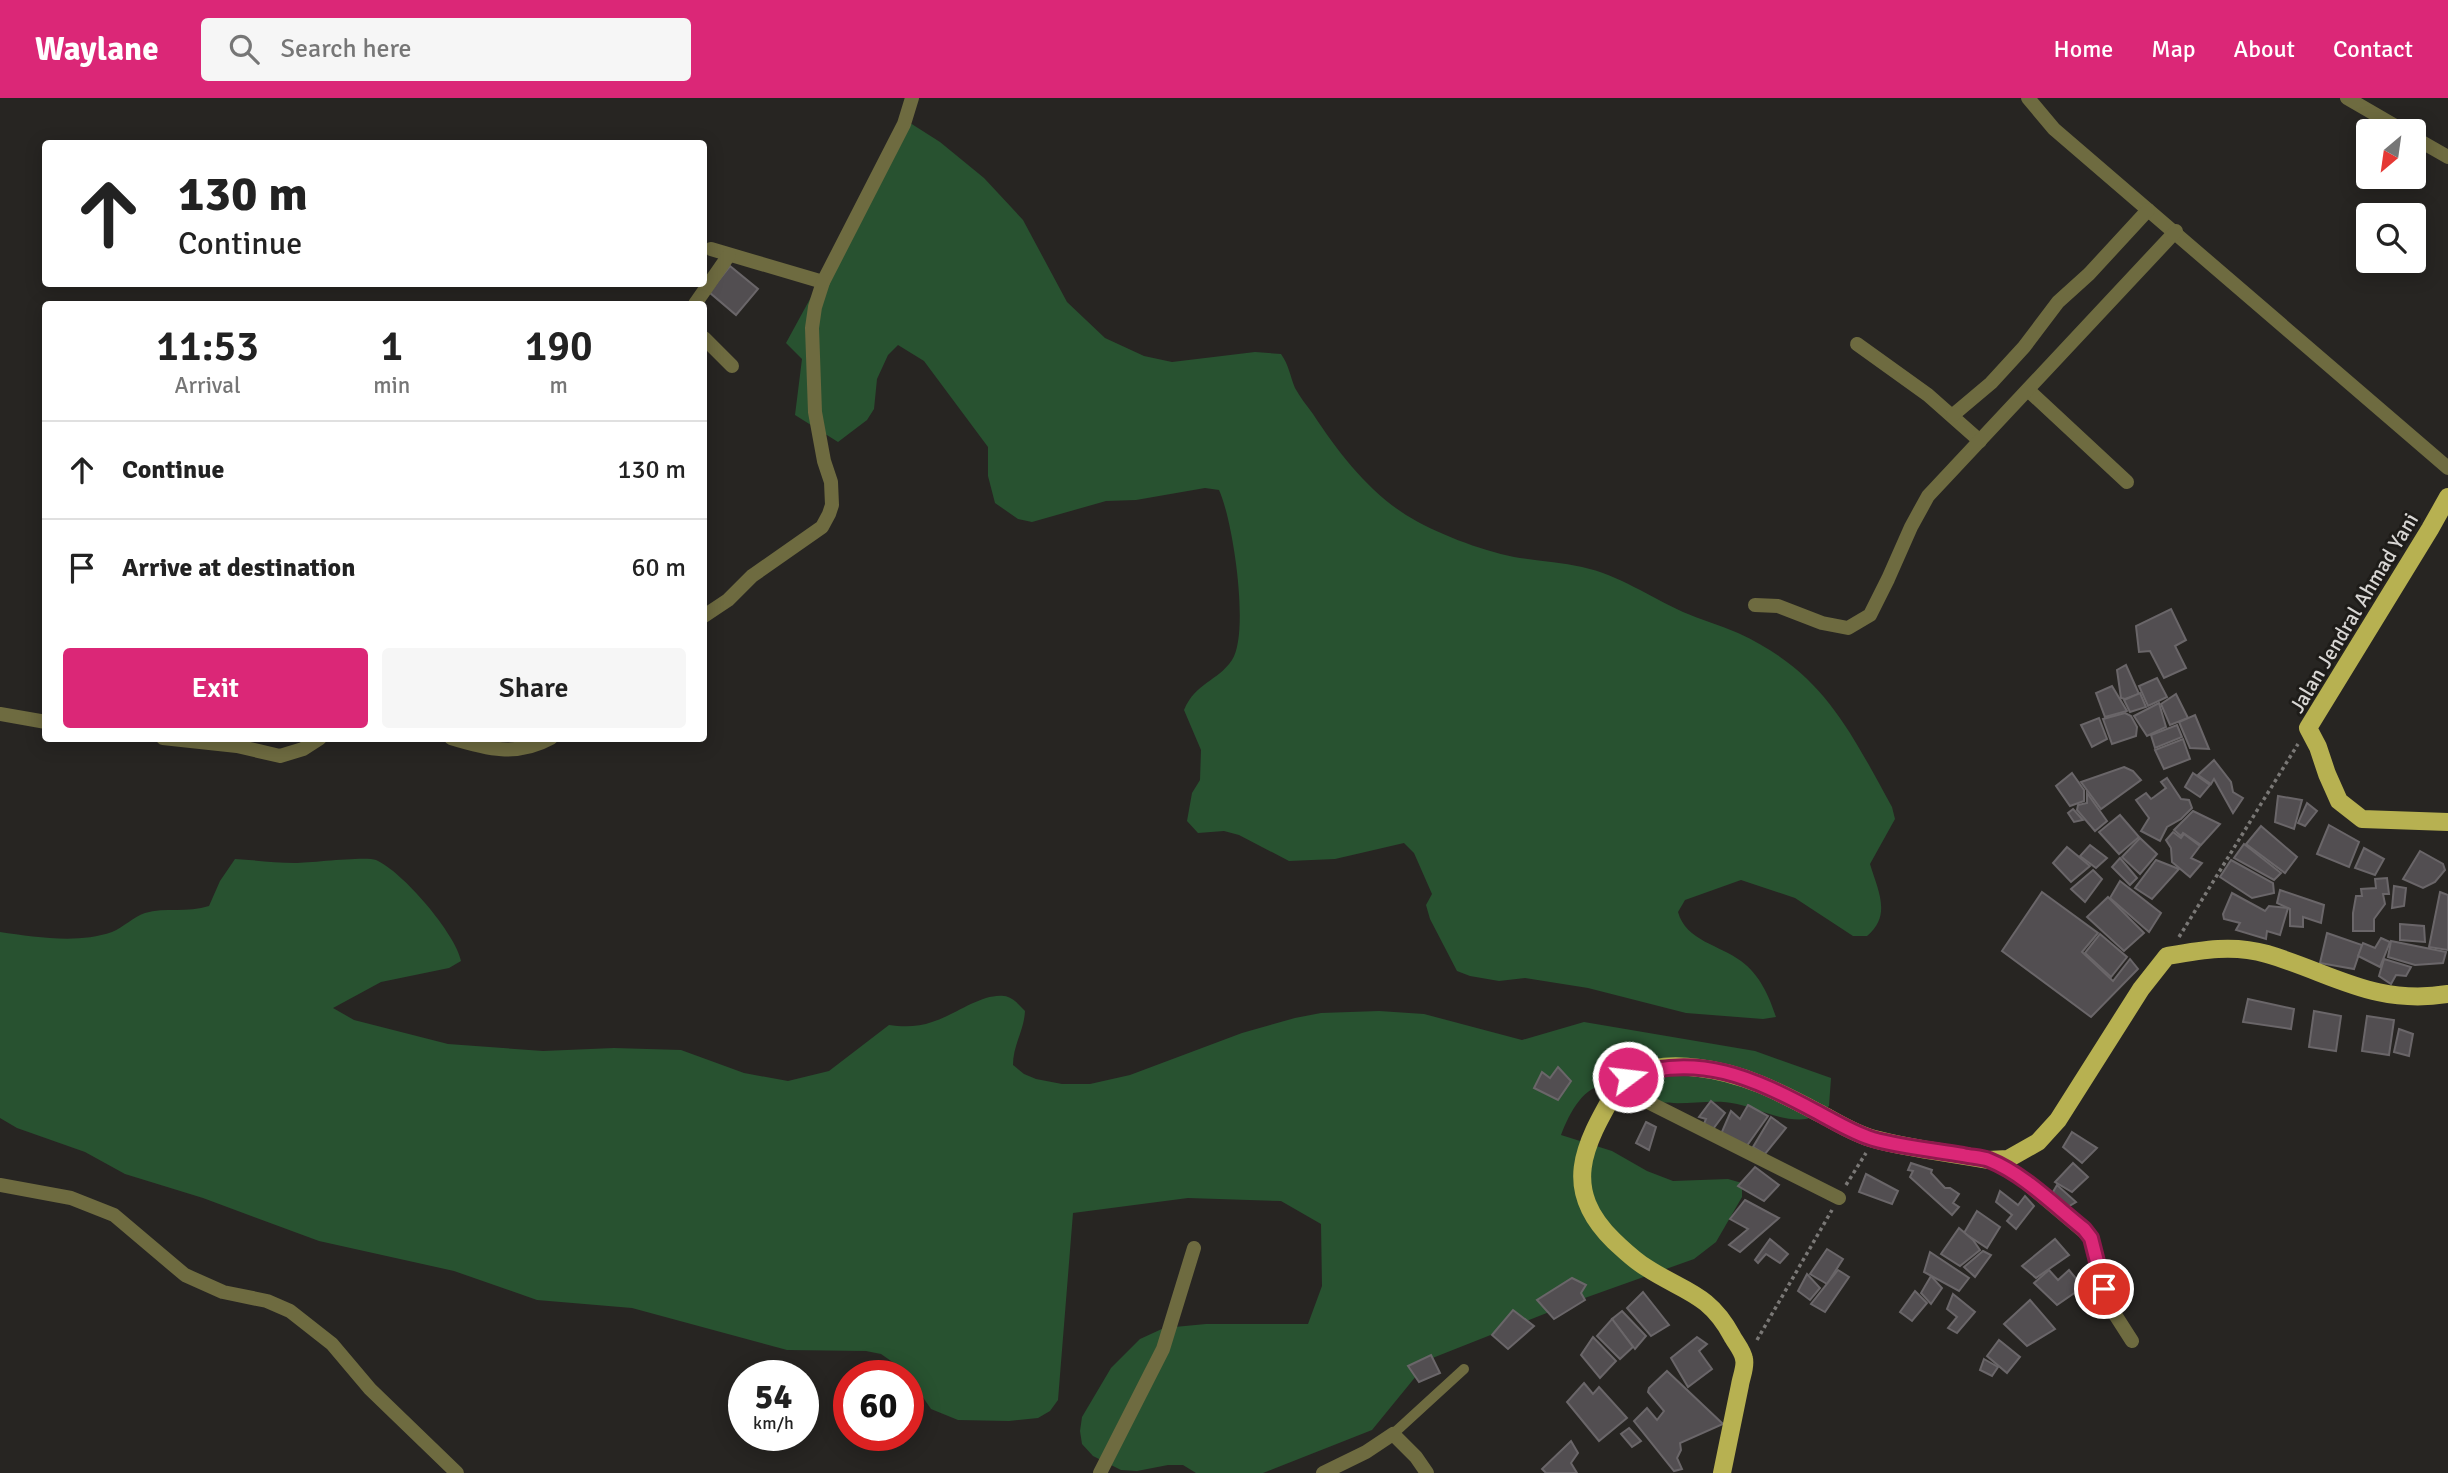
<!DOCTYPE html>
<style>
body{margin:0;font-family:Signika,sans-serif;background:#f6f6f6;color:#222;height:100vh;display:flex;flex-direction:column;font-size:26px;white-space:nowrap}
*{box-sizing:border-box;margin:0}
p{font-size:23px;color:#767676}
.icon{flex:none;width:38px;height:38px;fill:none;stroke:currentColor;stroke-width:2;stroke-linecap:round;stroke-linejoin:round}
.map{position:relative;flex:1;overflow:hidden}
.details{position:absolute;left:42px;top:203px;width:665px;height:441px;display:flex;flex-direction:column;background:#fff;border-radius:7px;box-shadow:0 4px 18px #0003}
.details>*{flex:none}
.hud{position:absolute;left:42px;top:42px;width:665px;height:147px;border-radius:7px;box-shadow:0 4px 18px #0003;background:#fff;color:#222;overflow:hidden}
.needle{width:46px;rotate:209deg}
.buttons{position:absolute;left:2356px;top:21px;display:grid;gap:14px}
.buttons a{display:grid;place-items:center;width:70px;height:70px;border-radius:7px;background:#fff;box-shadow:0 4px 18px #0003;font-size:35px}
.speed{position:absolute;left:728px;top:1262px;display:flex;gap:14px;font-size:35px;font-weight:700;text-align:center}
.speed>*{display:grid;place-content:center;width:91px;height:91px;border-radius:50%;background:#fff;box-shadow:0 4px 18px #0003;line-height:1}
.speed small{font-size:18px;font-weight:400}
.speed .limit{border:10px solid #d22;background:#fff;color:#111}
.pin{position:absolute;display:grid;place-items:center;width:60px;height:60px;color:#fff;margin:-30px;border:4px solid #fff;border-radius:50%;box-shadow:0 2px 7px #0007}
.me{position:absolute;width:77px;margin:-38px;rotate:75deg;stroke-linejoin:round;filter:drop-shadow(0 0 5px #0008)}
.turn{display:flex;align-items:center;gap:24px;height:147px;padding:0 21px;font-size:32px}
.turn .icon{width:91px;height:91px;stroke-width:2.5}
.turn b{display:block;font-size:49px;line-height:60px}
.eta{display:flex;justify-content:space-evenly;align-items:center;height:119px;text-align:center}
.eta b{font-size:42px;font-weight:600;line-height:49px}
.action{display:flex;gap:14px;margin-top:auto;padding:14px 21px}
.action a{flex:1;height:80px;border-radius:7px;background:#db2777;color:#fff;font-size:28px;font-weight:600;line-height:80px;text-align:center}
.action a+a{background:#f6f6f6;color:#222}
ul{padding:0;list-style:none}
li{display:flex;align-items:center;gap:21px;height:98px;padding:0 21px;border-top:2px solid #e0e0e0}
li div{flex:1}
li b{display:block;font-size:26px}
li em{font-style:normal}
header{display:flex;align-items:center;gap:42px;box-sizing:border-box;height:98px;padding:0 35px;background:#db2777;color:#fff}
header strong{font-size:33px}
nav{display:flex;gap:38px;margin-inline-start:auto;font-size:24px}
.search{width:490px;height:63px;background:#f6f6f6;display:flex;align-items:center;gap:18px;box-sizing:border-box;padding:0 24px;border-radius:7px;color:#767676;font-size:26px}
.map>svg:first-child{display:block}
.green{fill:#285230}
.building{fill:#524e51;stroke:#6a6669;stroke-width:2}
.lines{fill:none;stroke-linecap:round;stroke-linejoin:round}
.path{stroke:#7a7876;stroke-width:3.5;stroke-dasharray:3.5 3.5;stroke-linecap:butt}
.lane{stroke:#6e6b40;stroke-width:10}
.street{stroke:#6e6b40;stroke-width:14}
.primary{stroke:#b7b151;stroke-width:18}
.route-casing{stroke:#8e194d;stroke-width:18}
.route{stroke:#db2777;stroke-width:12}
.labels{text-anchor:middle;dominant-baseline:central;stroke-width:6;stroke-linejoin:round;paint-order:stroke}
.street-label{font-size:21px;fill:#d8d6d4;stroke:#1e1c19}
</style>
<header>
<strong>Waylane</strong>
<div class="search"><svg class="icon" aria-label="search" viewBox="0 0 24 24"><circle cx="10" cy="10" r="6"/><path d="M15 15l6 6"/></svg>Search here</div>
<nav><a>Home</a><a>Map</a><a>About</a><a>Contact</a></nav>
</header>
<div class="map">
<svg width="2448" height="1375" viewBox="0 0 2448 1375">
<rect width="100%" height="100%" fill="#272522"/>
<g class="green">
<path d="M907 23 940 44 984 80 1023 122 1067 204 1105 240 1144 258 1172 264 1255 254 1281 256C1289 267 1290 278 1295 290 1300 299 1307 308 1313 316 1338 354 1367 392 1406 417 1435 435 1480 452 1514 459 1537 463 1560 464 1582 469 1619 477 1650 499 1683 514 1701 522 1720 527 1738 535 1823 574 1849 631 1892 709L1895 721 1870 766C1878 793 1892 817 1867 838H1853L1795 800 1741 782 1685 802 1678 814C1686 843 1720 847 1741 863 1760 877 1769 898 1776 919L1763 921 1686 915 1588 890 1525 880 1499 883 1470 878 1457 873 1430 821 1426 807 1432 796 1414 755 1404 745 1335 761 1289 763 1239 737 1224 733 1198 735 1187 723 1192 695 1200 682 1201 652 1184 612C1196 584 1217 584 1232 562 1250 535 1233 422 1219 392L1205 390 1136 402 1106 403 1032 424 1018 421 995 405 988 378V349L924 263 898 247 888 257 877 281 874 311 867 322 838 344 795 317 802 261 786 245Z"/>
<path d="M235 761C255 762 275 765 295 765 311 765 365 758 376 762 402 773 456 836 461 863L449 870 381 884 333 910 354 922 448 946 543 953 614 950 681 952 744 975 788 983 829 973 889 927C903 929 919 929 932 924 953 918 982 895 1004 898 1013 899 1019 907 1025 913 1024 933 1013 947 1013 967L1024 976 1036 981 1062 986H1090L1130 977 1242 935 1295 920 1321 915 1379 913 1424 916 1522 942 1584 924 1755 953 1831 980 1829 1008C1822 1014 1815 1019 1806 1021 1784 1024 1758 1011 1737 1006 1713 1000 1686 1008 1661 1004 1648 1001 1634 993 1621 988 1588 978 1571 1011 1561 1037L1612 1053 1647 1073 1673 1083 1728 1081 1742 1085V1099L1716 1144 1694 1161 1582 1201 1430 1261 1372 1332 1263 1375H1196L1183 1367H1168L1137 1373 1121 1372 1093 1358 1082 1346 1080 1333 1082 1319 1111 1270 1140 1241 1164 1230 1206 1226H1308L1322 1188 1321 1126 1281 1103 1188 1100 1073 1115 1058 1302 1050 1313 1038 1320 1009 1323 958 1322 931 1311 904 1272 881 1256 866 1253 787 1252 632 1210 537 1202 454 1173 319 1143 203 1100 125 1076 85 1054 17 1030 0 1020V834C35 839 78 846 112 834 124 829 133 819 145 815 165 809 188 815 209 808L220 783Z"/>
</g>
<g class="building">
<polygon points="730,168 758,191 736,217 709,194"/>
<polygon points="2171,511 2186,542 2175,548 2186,570 2164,580 2150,553 2139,554 2136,528"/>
<polygon points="2126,567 2139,596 2125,601 2121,600 2117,572"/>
<polygon points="2157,580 2167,599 2148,608 2139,588"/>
<polygon points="2112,588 2127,613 2105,619 2096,595"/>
<polygon points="2140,595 2146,609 2130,614 2124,602"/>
<polygon points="2176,596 2188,620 2170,627 2161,606"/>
<polygon points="2159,605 2166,629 2147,638 2134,618"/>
<polygon points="2125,615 2131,618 2137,629 2136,638 2112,646 2103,621"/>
<polygon points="2195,617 2209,651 2190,650 2179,624"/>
<polygon points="2099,620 2107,641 2092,649 2081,627"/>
<polygon points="2177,627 2182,639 2155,650 2151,637"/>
<polygon points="2183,641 2190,661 2164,671 2155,652"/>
<polygon points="2214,662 2231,684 2233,694 2243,700 2233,715 2214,681 2211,686 2198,677"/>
<polygon points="2124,669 2133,673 2141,682 2101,711 2081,684"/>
<polygon points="2072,675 2084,692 2084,703 2070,708 2056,688"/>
<polygon points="2193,675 2210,687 2200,699 2185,689"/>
<polygon points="2167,680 2181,701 2189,702 2192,710 2181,721 2167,729 2160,743 2141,733 2149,720 2136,702 2146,695 2151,701 2154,699 2166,690 2161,684"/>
<polygon points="2087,695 2107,723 2095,733 2077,712 2078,707 2087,705"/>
<polygon points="2278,698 2302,702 2294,731 2275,724"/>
<polygon points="2307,705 2317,713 2305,728 2298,725"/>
<polygon points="2073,711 2083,722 2074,724 2068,715"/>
<polygon points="2193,713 2220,726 2201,747 2183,735 2181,738 2174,732"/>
<polygon points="2120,717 2139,739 2119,756 2099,734"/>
<polygon points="2329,727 2359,744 2349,769 2317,756"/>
<polygon points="2261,728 2297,759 2285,775 2246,746"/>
<polygon points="2173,734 2181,740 2184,736 2200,748 2191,760 2202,765 2190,779 2172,764 2171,750 2166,742"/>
<polygon points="2140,740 2157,756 2140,776 2122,759"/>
<polygon points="2244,746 2281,775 2274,782 2234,760"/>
<polygon points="2090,747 2107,760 2096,770 2080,758"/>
<polygon points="2067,749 2090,768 2071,784 2053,765"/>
<polygon points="2364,750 2384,761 2375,777 2355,770"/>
<polygon points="2420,753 2443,766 2445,772 2435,784 2423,790 2403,781"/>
<polygon points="2120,760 2137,780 2130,787 2112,769"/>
<polygon points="2156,762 2179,771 2152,801 2135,790"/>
<polygon points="2231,762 2273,785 2274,795 2252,800 2220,779"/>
<polygon points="2093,772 2102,781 2085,804 2071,791"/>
<polygon points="2387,780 2389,796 2383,796 2385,806 2374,821 2374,833 2353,833 2353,815 2356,798 2362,798 2361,791 2376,790 2375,781"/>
<polygon points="2120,783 2161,815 2149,834 2110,800"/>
<polygon points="2394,788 2406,790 2404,808 2392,810"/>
<polygon points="2280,792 2324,807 2321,825 2303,819 2303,829 2290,828 2290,811 2277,805"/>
<polygon points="2042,794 2098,835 2082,854 2113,883 2130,861 2138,871 2091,919 2002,853"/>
<polygon points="2440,794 2448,797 2448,852 2429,849"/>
<polygon points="2232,795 2265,813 2269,808 2288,810 2280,837 2267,833 2266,841 2236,832 2240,825 2224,821 2223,816"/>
<polygon points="2108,799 2144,835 2124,853 2087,819"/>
<polygon points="2400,826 2424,828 2425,844 2400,842"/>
<polygon points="2327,835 2362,847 2354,871 2320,865"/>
<polygon points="2100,836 2127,859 2111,879 2085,855"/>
<polygon points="2381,840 2390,844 2380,869 2358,858 2363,845 2375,850"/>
<polygon points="2391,843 2446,854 2443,865 2415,867 2388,859"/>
<polygon points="2384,861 2411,869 2406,878 2396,877 2391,886 2379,878"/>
<polygon points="2248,901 2294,911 2291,931 2243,924"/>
<polygon points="2314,913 2341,918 2336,953 2309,949"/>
<polygon points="2367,918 2394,922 2389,957 2362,953"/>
<polygon points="2399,931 2413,936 2409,958 2394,954"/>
<polygon points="1558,969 1571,983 1558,1002 1534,990 1542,974 1550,980"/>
<polygon points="1711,1003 1725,1015 1713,1031 1703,1028 1706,1021 1699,1019"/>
<polygon points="1748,1007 1768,1018 1746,1049 1721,1036 1731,1013 1740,1021"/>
<polygon points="1771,1019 1786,1030 1765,1056 1753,1049"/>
<polygon points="1646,1024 1656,1029 1649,1052 1636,1045"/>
<polygon points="2072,1034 2097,1050 2082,1065 2063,1049"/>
<polygon points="1911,1065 1932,1072 1931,1075 1945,1090 1950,1090 1959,1096 1953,1105 1959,1109 1952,1117 1910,1079 1913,1073 1908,1072"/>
<polygon points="2073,1065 2088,1079 2072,1094 2055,1084"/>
<polygon points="1755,1069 1779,1087 1764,1103 1738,1088"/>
<polygon points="1866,1076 1898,1093 1892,1106 1859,1094"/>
<polygon points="2057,1087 2076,1104 2066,1110 2053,1094"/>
<polygon points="2000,1093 2018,1107 2025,1098 2034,1108 2016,1131 2007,1123 2012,1117 1996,1104"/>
<polygon points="1745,1102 1779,1120 1740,1154 1729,1147 1748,1131 1730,1121"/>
<polygon points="1977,1113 2000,1129 1987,1150 1964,1135"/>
<polygon points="1959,1130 1973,1142 1980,1152 1960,1168 1941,1156"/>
<polygon points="1770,1141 1788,1156 1780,1165 1766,1156 1758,1165 1755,1162"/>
<polygon points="2055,1141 2069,1157 2036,1180 2022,1168"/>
<polygon points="1827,1151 1843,1161 1827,1186 1810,1176"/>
<polygon points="1983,1153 1991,1157 1975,1179 1964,1169"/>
<polygon points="1930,1154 1969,1180 1959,1193 1924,1174"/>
<polygon points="1838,1172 1849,1179 1825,1214 1811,1206"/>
<polygon points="2049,1172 2058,1182 2069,1172 2083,1189 2057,1207 2034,1185"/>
<polygon points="1807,1176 1820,1190 1810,1202 1798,1193"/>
<polygon points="1931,1178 1942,1190 1931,1206 1921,1195"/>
<polygon points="1572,1180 1586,1187 1581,1195 1585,1202 1554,1221 1537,1202"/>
<polygon points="1915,1193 1927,1205 1912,1223 1900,1214"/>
<polygon points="1643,1194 1669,1227 1651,1238 1627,1210"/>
<polygon points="1953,1196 1975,1214 1957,1235 1948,1230 1957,1219 1947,1211"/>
<polygon points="2030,1202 2055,1231 2027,1248 2004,1226"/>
<polygon points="1513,1212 1534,1228 1508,1251 1492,1237"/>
<polygon points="1622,1213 1646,1238 1635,1251 1612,1221"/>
<polygon points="1612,1221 1633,1249 1620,1261 1597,1238"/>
<polygon points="1593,1239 1616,1263 1600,1280 1581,1257"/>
<polygon points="1697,1239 1707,1246 1699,1253 1712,1271 1688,1289 1671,1260"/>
<polygon points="1999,1242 2020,1259 2007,1275 1987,1258"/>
<polygon points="1431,1257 1440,1275 1419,1284 1408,1268"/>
<polygon points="1984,1261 1998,1269 1992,1278 1980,1272"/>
<polygon points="1667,1273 1723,1326 1680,1345 1681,1352 1677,1360 1682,1371 1674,1373 1634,1323 1647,1310 1657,1322 1664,1313 1648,1294 1649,1290"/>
<polygon points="1584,1285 1593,1296 1599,1289 1627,1320 1599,1343 1567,1304"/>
<polygon points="1629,1330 1641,1343 1632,1349 1621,1336"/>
<polygon points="1571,1343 1578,1355 1571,1365 1577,1375 1546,1375 1542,1371"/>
</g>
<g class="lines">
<g class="path">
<polyline points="2179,839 2298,646"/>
<polyline points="1846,1087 1866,1055"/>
<polyline points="1757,1242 1832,1112"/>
</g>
<polyline class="lane" points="1393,1336 1464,1271"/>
<g class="street">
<polyline points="2028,0 2054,31 2448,370"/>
<polyline points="2347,0 2404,33"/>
<polyline points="2413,39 2448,59"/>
<polyline points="711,151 823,184"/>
<polyline points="695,206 729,157"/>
<polyline points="704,240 732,268"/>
<polyline points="1857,246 1928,297 1980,343"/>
<polyline points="2028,292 2127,384"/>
<polyline points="1953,317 1991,285 2024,249 2058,204 2089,176 2148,112"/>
<polyline points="1755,507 1778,508 1822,525 1848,530 1870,517 1888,481 1911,429 1928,398 2176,133"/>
<polyline points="704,518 728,502 752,478 822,429 829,416 832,407 831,384 824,363 815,314 812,230 815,209 823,184 904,26 912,0"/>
<polyline points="0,616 46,624"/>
<polyline points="163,640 237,648 280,658 303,651 320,640"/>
<path d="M451 640C487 651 517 659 551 640"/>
<polyline points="1618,989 1839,1100"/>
<polyline points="1988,1062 2020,1080 2091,1140 2107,1204 2132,1243"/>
<polyline points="0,1087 71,1100 114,1117 185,1177 223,1194 267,1203 290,1213 332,1246 370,1291 457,1375"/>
<polyline points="1100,1375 1163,1251 1194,1150"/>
<polyline points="1323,1375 1366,1354 1393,1336 1416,1359 1427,1375"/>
</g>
<g class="primary">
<polyline points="2448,399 2430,431 2308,630 2318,649 2327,676 2339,703 2362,721 2448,724"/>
<path d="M1722 1375C1728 1346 1734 1316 1740 1287 1741 1280 1746 1268 1744 1261 1743 1253 1735 1244 1732 1238 1709 1195 1684 1194 1647 1170 1635 1163 1625 1153 1614 1143 1561 1091 1583 1049 1616 992 1631 967 1673 966 1699 970 1744 975 1781 995 1821 1016 1838 1025 1855 1036 1874 1041 1911 1051 1951 1055 1988 1062L2008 1061 2038 1044 2058 1022 2141 891 2167 858C2201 852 2233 846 2267 856 2332 875 2375 908 2448 896"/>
</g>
</g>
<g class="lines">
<defs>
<path id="route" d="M1628 979C1698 954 1753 980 1815 1013 1834 1023 1853 1035 1873 1041 1902 1049 1933 1052 1963 1057 1971 1059 1981 1059 1989 1062 2024 1076 2055 1108 2084 1131L2091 1140 2104 1191"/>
</defs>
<use href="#route" class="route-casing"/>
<use href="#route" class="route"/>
</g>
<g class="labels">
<g class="street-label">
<text transform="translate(2354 515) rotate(-59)">Jalan Jendral Ahmad Yani</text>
</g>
</g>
</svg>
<div class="buttons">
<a><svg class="needle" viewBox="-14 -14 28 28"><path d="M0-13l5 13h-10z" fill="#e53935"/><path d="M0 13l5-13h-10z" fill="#767676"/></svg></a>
<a><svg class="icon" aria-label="search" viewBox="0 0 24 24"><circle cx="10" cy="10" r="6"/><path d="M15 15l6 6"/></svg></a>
</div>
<div class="speed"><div>54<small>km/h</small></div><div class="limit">60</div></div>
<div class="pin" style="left:2104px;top:1191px;background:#d93025"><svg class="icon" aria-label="arrive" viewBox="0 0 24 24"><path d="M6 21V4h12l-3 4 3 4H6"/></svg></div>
<svg class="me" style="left:1628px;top:979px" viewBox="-20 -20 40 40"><circle r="17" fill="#db2777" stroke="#fff" stroke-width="3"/><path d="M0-11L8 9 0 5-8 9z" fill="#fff"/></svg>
<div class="hud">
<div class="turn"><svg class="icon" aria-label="ahead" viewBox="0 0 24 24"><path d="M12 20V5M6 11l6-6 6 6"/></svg><div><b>130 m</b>Continue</div></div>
</div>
<section class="details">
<div class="eta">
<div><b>11:53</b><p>Arrival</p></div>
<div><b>1</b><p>min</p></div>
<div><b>190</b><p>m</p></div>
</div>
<ul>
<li><svg class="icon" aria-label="ahead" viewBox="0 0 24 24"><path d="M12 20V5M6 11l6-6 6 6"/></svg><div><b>Continue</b></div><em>130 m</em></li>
<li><svg class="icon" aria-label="arrive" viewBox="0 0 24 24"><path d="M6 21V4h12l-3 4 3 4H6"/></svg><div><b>Arrive at destination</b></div><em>60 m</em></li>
</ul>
<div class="action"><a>Exit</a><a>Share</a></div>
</section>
</div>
